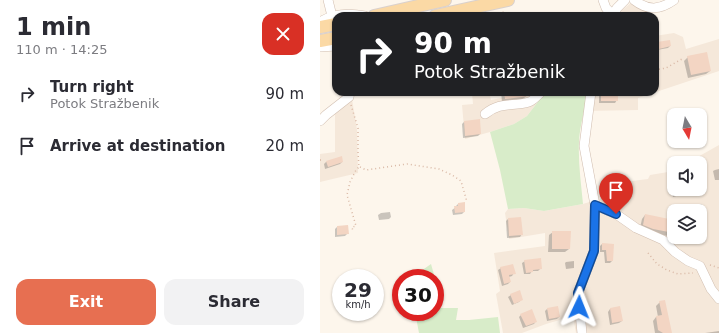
<!DOCTYPE html>
<meta charset="utf-8">
<style>
body{margin:0;font-family:"DejaVu Sans",sans-serif;background:#f2f2f3;color:#2b2b33;height:100vh;display:flex;flex-direction:column;font-size:15px;white-space:nowrap}
*{box-sizing:border-box;margin:0}
p{font-size:13px;color:#7c7c81}
.icon{flex:none;width:22px;height:22px;fill:none;stroke:currentColor;stroke-width:2;stroke-linecap:round;stroke-linejoin:round}
.map{position:relative;flex:1;overflow:hidden}
.sheet{display:flex;flex-direction:column;background:#fff;width:320px}
.sheet>*{flex:none}
.banner{position:absolute;left:12px;top:12px;width:327px;height:84px;border-radius:12px;box-shadow:0 1px 3px #0004;background:#202124;color:#fff;overflow:hidden}
.needle{width:26px;rotate:170deg}
.fabs{position:absolute;left:347px;top:108px;display:grid;gap:8px}
.fabs a{display:grid;place-items:center;width:40px;height:40px;border-radius:8px;background:#fff;box-shadow:0 1px 3px #0004;font-size:20px}
.speed{position:absolute;left:12px;top:269px;display:flex;gap:8px;font-size:20px;font-weight:700;text-align:center}
.speed>*{display:grid;place-content:center;width:52px;height:52px;border-radius:50%;background:#fff;box-shadow:0 1px 3px #0004;line-height:1}
.speed small{font-size:10px;font-weight:400}
.speed .limit{border:6px solid #d22;background:#fff;color:#111}
.pin{position:absolute;display:grid;place-items:center;width:34px;height:34px;color:#fff;margin:-41px -17px;border-radius:50% 50% 50% 0;rotate:-45deg;box-shadow:0 0 4px #0007}
.pin .icon{rotate:45deg}
.me{position:absolute;width:44px;margin:-22px;rotate:2deg;stroke-linejoin:round;filter:drop-shadow(0 0 3px #0008)}
.turn{display:flex;align-items:center;gap:14px;height:84px;padding:0 16px;font-size:18px}
.turn .icon{width:52px;height:52px;stroke-width:2.5}
.turn b{display:block;font-size:28px;line-height:34px}
.round{display:grid;place-items:center;flex:none;width:42px;height:42px;border-radius:12px;background:#f2f2f3}
.summary{display:flex;align-items:center;justify-content:space-between;height:68px;padding:0 16px}
h1{font-size:24px;font-weight:700;line-height:30px}
.action{display:flex;gap:8px;margin-top:auto;padding:8px 16px}
.action a{flex:1;height:46px;border-radius:12px;background:#e76f51;color:#fff;font-size:16px;font-weight:700;line-height:46px;text-align:center}
.action a+a{background:#f2f2f3;color:#2b2b33}
ul{padding:0;list-style:none}
li{display:flex;align-items:center;gap:12px;height:52px;padding:0 16px}
li div{flex:1}
li b{display:block;font-size:15px}
li em{font-style:normal}
main{display:flex;flex:1;min-height:0}
.map>svg:first-child{display:block}
.residential{fill:#f5e8da;fill-rule:evenodd}
.green{fill:#d8ecc9}
.shadow{fill:#0003}
.building{fill:#f3d5c3}
.lines{fill:none;stroke-linecap:round;stroke-linejoin:round}
.minor-casing{stroke:#d1beb0;stroke-width:10}
.major-casing{stroke:#dad1cd;stroke-width:14}
.path{stroke:#d9b8a5;stroke-width:1.5;stroke-dasharray:1 3;stroke-linecap:butt}
.minor{stroke:#fff;stroke-width:9}
.major{stroke:#fbd9a5;stroke-width:12}
.route-casing{stroke:#114b97;stroke-width:10}
.route{stroke:#1a73e8;stroke-width:7}
</style>
<main>
<section class="sheet">
<div class="summary"><div><h1>1 min</h1><p>110 m · 14:25</p></div><a class="round" style="background:#d93025;color:#fff"><svg class="icon" aria-label="close" viewBox="0 0 24 24"><path d="M6 6l12 12M18 6L6 18"/></svg></a></div>
<ul>
<li><svg class="icon" aria-label="right" viewBox="0 0 24 24"><path d="M7 20v-9h11M14 6l5 5-5 5"/></svg><div><b>Turn right</b><p>Potok Stražbenik</p></div><em>90 m</em></li>
<li><svg class="icon" aria-label="arrive" viewBox="0 0 24 24"><path d="M6 21V4h12l-3 4 3 4H6"/></svg><div><b>Arrive at destination</b></div><em>20 m</em></li>
</ul>
<div class="action"><a>Exit</a><a>Share</a></div>
</section>
<div class="map">
<svg width="399" height="333" viewBox="0 0 399 333">
<rect width="100%" height="100%" fill="#fdf6ec"/>
<g class="residential">
<polygon points="311,3 335,15 334,16 299,16 301,11"/>
<polygon points="354,33 363,37 366,49 399,39 399,71 318,98 318,110 265,111 269,92 335,92 335,36"/>
<polygon points="159,92 169,92 171,100 186,97 185,92 223,92 221,95 217,103 207,116 194,124 170,132 145,139 142,105 153,104 152,93"/>
<polygon points="32,99 37,130 38,173 0,182 0,154 15,152 15,113"/>
<path d="M399 145V333H256L253 316 226 324 202 333H183L176 294 180 291 174 253 225 246V233L189 239 185 213 188 209 204 208 224 211 263 204 282 198 281 185 328 179 330 175 354 171V189H380V163H367ZM354 211H380V237H354Z"/>
</g>
<g class="green">
<path d="M223 92H269C265 108 260 125 259 141 258 162 261 183 263 204L224 211 204 208 188 209 180 170 170 132 194 124 207 116 217 103 221 94Z"/>
<polygon points="111,264 115,278 91,278"/>
<polygon points="115,308 138,308 136,320 149,320 178,317 180,333 99,333 95,312 115,312"/>
</g>
<g class="shadow">
<polygon points="338,43 350,46 348,48 337,50 336,46"/>
<polygon points="368,57 390,71 386,74 368,78 364,61"/>
<polygon points="181,92 211,92 203,99 182,102"/>
<polygon points="280,92 297,92 297,100 295,103 279,103 279,93"/>
<polygon points="159,120 160,134 158,136 143,138 142,124 144,122"/>
<polygon points="6,162 22,162 20,164 5,169 4,164"/>
<polygon points="399,169 399,180 395,180 393,171 395,170"/>
<polygon points="354,181 354,189 374,189 369,190 366,193 353,197 349,184 352,182"/>
<polygon points="297,190 308,202 306,204 297,206 295,193"/>
<polygon points="138,204 144,212 142,214 133,215 132,210 136,207 136,206"/>
<polygon points="382,204 385,217 383,219 380,220 380,211 371,211 371,208 373,206"/>
<polygon points="70,212 71,217 69,219 59,220 58,215 61,213"/>
<polygon points="325,215 354,221 354,237 358,237 357,238 329,232 320,228 322,219"/>
<polygon points="188,219 202,234 200,237 187,238 186,221"/>
<polygon points="17,227 28,233 25,236 15,237 15,229"/>
<polygon points="233,232 249,249 245,252 228,252 229,235"/>
<polygon points="282,244 293,245 292,261 290,263 285,263 284,252 280,252 280,246"/>
<polygon points="205,261 221,268 218,271 212,271 210,274 204,274 202,263"/>
<polygon points="254,261 254,268 246,269 245,263 246,262"/>
<polygon points="181,268 194,273 192,276 189,277 190,282 188,284 182,286 178,270"/>
<polygon points="191,295 201,300 199,302 192,305 188,297"/>
<polygon points="340,302 348,333 335,333 333,321 336,317 338,317 336,306"/>
<polygon points="299,308 302,321 299,323 290,325 288,312 290,309"/>
<polygon points="227,309 239,317 237,319 227,321 225,311"/>
<polygon points="201,315 216,321 214,324 203,328 199,317"/>
<polygon points="399,331 399,333 385,333"/>
</g>
<g class="building">
<polygon points="350,40 351,46 339,49 337,42"/>
<polygon points="387,52 391,71 371,75 367,56"/>
<polygon points="184,92 211,92 211,94 208,96 202,97 185,99"/>
<rect x="281" y="92" width="17" height="9"/>
<polygon points="160,119 161,134 145,136 144,121"/>
<polygon points="22,156 23,162 8,167 6,161"/>
<polygon points="383,167 387,185 380,186 380,168"/>
<polygon points="306,188 309,202 299,204 296,189"/>
<polygon points="145,202 145,212 135,213 134,206 138,206 138,203"/>
<polygon points="325,214 354,220 354,233 333,229 323,225"/>
<polygon points="201,217 203,235 189,236 188,218"/>
<polygon points="28,225 29,234 17,235 17,226"/>
<polygon points="232,231 251,231 250,249 232,249"/>
<polygon points="282,243 294,244 293,261 287,261 286,250 282,250"/>
<polygon points="221,258 222,269 213,270 213,272 206,273 204,260"/>
<polygon points="193,264 196,274 189,275 191,282 184,284 180,267"/>
<polygon points="200,290 203,300 194,304 190,294"/>
<polygon points="345,300 352,333 343,333 338,330 336,316 342,315 339,301"/>
<polygon points="238,306 240,317 229,319 227,308"/>
<polygon points="300,306 303,321 292,323 290,308"/>
<polygon points="212,309 217,322 206,326 200,314"/>
</g>
<g class="lines">
<defs>
<g id="minor">
<polyline points="8,0 12,16"/>
<polyline points="283,0 286,8 293,15"/>
<path d="M314 0C328 11 340 10 354 0"/>
<polyline points="292,16 297,8 305,0"/>
<path d="M0 22C14 13 30 13 45 16"/>
<polyline points="0,47 16,46"/>
<path d="M165 114C181 101 192 107 209 102 213 101 218 95 221 92"/>
<polyline points="0,121 6,115 29,97 30,92"/>
<polyline points="275,205 296,214 316,228 343,240 355,252 368,261 380,266 391,289 399,299"/>
<polyline points="262,333 258,293 274,251 275,205 264,146 271,92"/>
</g>
<g id="major">
<polyline points="54,16 125,0"/>
<polyline points="115,16 188,0"/>
<polyline points="0,27 16,24"/>
<polyline points="0,41 16,38"/>
</g>
</defs>
<use href="#minor" class="minor-casing"/>
<use href="#major" class="major-casing"/>
<g class="path">
<path d="M171 14C176 15 181 14 185 11"/>
<polyline points="335,70 346,68 362,59"/>
<polyline points="31,105 38,128 38,153 39,167 36,170 30,182 27,195 36,226 32,227 33,232"/>
<polyline points="0,160 1,160"/>
<polyline points="40,167 46,170 87,164 119,169 132,175 141,181 147,202"/>
<polyline points="328,253 337,264 347,270 358,274 373,273"/>
<polyline points="390,265 399,268"/>
</g>
<use href="#minor" class="minor"/>
<use href="#major" class="major"/>
</g>
<g class="lines">
<defs>
<polyline id="route" points="259,307 258,293 274,251 275,205 296,214"/>
</defs>
<use href="#route" class="route-casing"/>
<use href="#route" class="route"/>
</g>
</svg>
<div class="fabs">
<a><svg class="needle" viewBox="-14 -14 28 28"><path d="M0-13l5 13h-10z" fill="#e53935"/><path d="M0 13l5-13h-10z" fill="#7c7c81"/></svg></a>
<a><svg class="icon" aria-label="sound" viewBox="0 0 24 24"><path d="M4 9h4l5-4v14l-5-4H4zM17 9q2 3 0 6"/></svg></a>
<a><svg class="icon" aria-label="layers" viewBox="0 0 24 24"><path d="M12 4l9 5-9 5-9-5zM3 14l9 5 9-5"/></svg></a>
</div>
<div class="speed"><div>29<small>km/h</small></div><div class="limit">30</div></div>
<div class="pin" style="left:296px;top:214px;background:#d93025"><svg class="icon" aria-label="arrive" viewBox="0 0 24 24"><path d="M6 21V4h12l-3 4 3 4H6"/></svg></div>
<svg class="me" style="left:259px;top:307px" viewBox="-20 -20 40 40"><path d="M0-17L14 15 0 8-14 15z" fill="#1a73e8" stroke="#fff" stroke-width="4"/></svg>
<div class="banner">
<div class="turn"><svg class="icon" aria-label="right" viewBox="0 0 24 24"><path d="M7 20v-9h11M14 6l5 5-5 5"/></svg><div><b>90 m</b>Potok Stražbenik</div></div>
</div>
</div>
</main>
